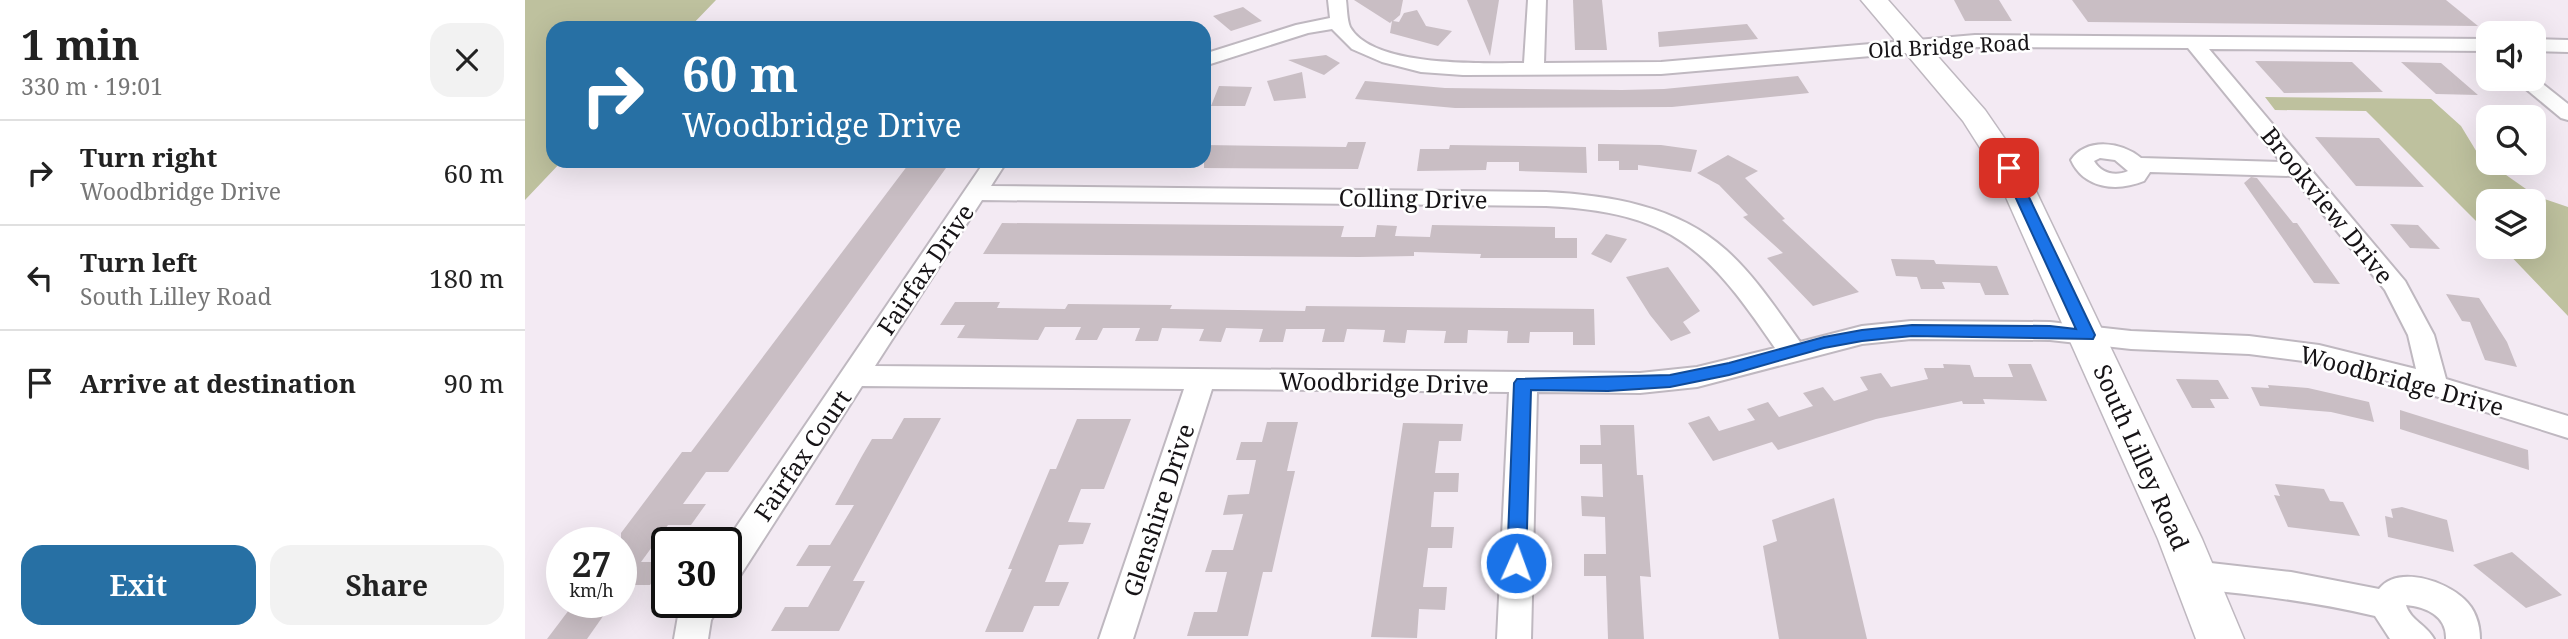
<!DOCTYPE html>
<meta charset="utf-8">
<style>
body{margin:0;font-family:"Noto Serif",serif;background:#f2f2f2;color:#222;height:100vh;display:flex;flex-direction:column;font-size:26px;white-space:nowrap}
*{box-sizing:border-box;margin:0}
p{font-size:23px;color:#767676}
.icon{flex:none;width:38px;height:38px;fill:none;stroke:currentColor;stroke-width:2;stroke-linecap:round;stroke-linejoin:round}
.map{position:relative;flex:1;overflow:hidden}
.details{display:flex;flex-direction:column;background:#fff;width:525px}
.details>*{flex:none}
.banner{position:absolute;left:21px;top:21px;width:665px;height:147px;border-radius:21px;box-shadow:0 7px 28px #0002;background:#2770a4;color:#fff;overflow:hidden}
.fabs{position:absolute;left:1951px;top:21px;display:grid;gap:14px}
.fabs a{display:grid;place-items:center;width:70px;height:70px;border-radius:14px;background:#fff;box-shadow:0 7px 28px #0002;font-size:35px}
.speed{position:absolute;left:21px;top:527px;display:flex;gap:14px;font-size:35px;font-weight:700;text-align:center}
.speed>*{display:grid;place-content:center;width:91px;height:91px;border-radius:50%;background:#fff;box-shadow:0 7px 28px #0002;line-height:1}
.speed small{font-size:18px;font-weight:400}
.speed .limit{border:4px solid #111;border-radius:10px;background:#fff;color:#111}
.pin{position:absolute;display:grid;place-items:center;width:60px;height:60px;color:#fff;margin:-30px;border-radius:14px;box-shadow:0 4px 10px #0006}
.me{position:absolute;width:77px;margin:-38px;rotate:2deg;stroke-linejoin:round;filter:drop-shadow(0 0 5px #0008)}
.turn{display:flex;align-items:center;gap:24px;height:147px;padding:0 21px;font-size:32px}
.turn .icon{width:91px;height:91px;stroke-width:2.5}
.turn b{display:block;font-size:49px;line-height:60px}
.round{display:grid;place-items:center;flex:none;width:74px;height:74px;border-radius:21px;background:#f2f2f2}
.summary{display:flex;align-items:center;justify-content:space-between;height:119px;padding:0 21px}
h1{font-size:42px;font-weight:700;line-height:52px}
.primary-button{display:flex;gap:14px;margin-top:auto;padding:14px 21px}
.primary-button a{flex:1;height:80px;border-radius:21px;background:#2770a4;color:#fff;font-size:28px;font-weight:700;line-height:80px;text-align:center}
.primary-button a+a{background:#f2f2f2;color:#222}
ul{padding:0;list-style:none}
li{display:flex;align-items:center;gap:21px;height:105px;padding:0 21px;border-top:2px solid #e0e0e0}
li div{flex:1}
li b{display:block;font-size:26px}
li em{font-style:normal}
main{display:flex;flex:1;min-height:0}
.map>svg:first-child{display:block}
.green{fill:#bec19e}
.building{fill:#c9bec4}
.lines{fill:none;stroke-linecap:round;stroke-linejoin:round}
.street-casing{stroke:#bfb8c0;stroke-width:4}
.secondary-casing{stroke:#bfb8c0;stroke-width:3}
.street{fill:#fff;fill-rule:evenodd}
.secondary{fill:#fff;fill-rule:evenodd}
.route{fill:#1a73e8;stroke:#114b97;stroke-width:2}
.labels{text-anchor:middle;dominant-baseline:central;stroke-width:5;stroke-linejoin:round;paint-order:stroke}
.far-street-label{font-size:21px;fill:#161316;stroke:#fff}
.street-label{font-size:24px;fill:#161316;stroke:#fff}
</style>
<main>
<section class="details">
<div class="summary"><div><h1>1 min</h1><p>330 m · 19:01</p></div><a class="round"><svg class="icon" aria-label="close" viewBox="0 0 24 24"><path d="M6 6l12 12M18 6L6 18"/></svg></a></div>
<ul>
<li><svg class="icon" aria-label="right" viewBox="0 0 24 24"><path d="M7 20v-9h11M14 6l5 5-5 5"/></svg><div><b>Turn right</b><p>Woodbridge Drive</p></div><em>60 m</em></li>
<li><svg class="icon" aria-label="left" viewBox="0 0 24 24"><path d="M17 20v-9H6M10 6l-5 5 5 5"/></svg><div><b>Turn left</b><p>South Lilley Road</p></div><em>180 m</em></li>
<li><svg class="icon" aria-label="arrive" viewBox="0 0 24 24"><path d="M6 21V4h12l-3 4 3 4H6"/></svg><div><b>Arrive at destination</b></div><em>90 m</em></li>
</ul>
<div class="primary-button"><a>Exit</a><a>Share</a></div>
</section>
<div class="map">
<svg width="2043" height="639" viewBox="0 0 2043 639">
<rect width="100%" height="100%" fill="#f3eaf3"/>
<g class="green">
<polygon points="0,0 191,0 164,28 28,28 28,161 37,161 0,200"/>
<polygon points="1740,97 1906,99 1936,126 1953,154 1964,163 2011,196 2043,207 2043,316 1977,247 2009,247 2009,201 1964,201 1963,233 1841,111 1750,110"/>
</g>
<g class="building">
<polygon points="829,0 878,0 875,15 868,21 874,22 879,13 892,10 901,26 927,31 913,46 865,33 867,21 865,23"/>
<polygon points="942,0 974,0 965,56"/>
<polygon points="1048,0 1077,0 1082,50 1050,50"/>
<polygon points="1429,0 1474,0 1487,21 1440,21"/>
<polygon points="1547,0 1921,0 1953,26 1563,22"/>
<polygon points="718,7 737,21 706,31 688,16"/>
<polygon points="1222,24 1233,39 1134,47 1133,32"/>
<polygon points="801,55 815,63 799,75 763,60"/>
<polygon points="1730,61 1827,62 1858,92 1759,93"/>
<polygon points="1876,62 1916,63 1953,95 1911,94"/>
<polygon points="777,72 781,98 749,101 742,81"/>
<polygon points="1273,76 1284,93 1147,107 930,108 830,99 840,81 920,88 1097,90 1139,89"/>
<polygon points="694,86 727,87 720,106 686,106"/>
<polygon points="1790,137 1854,138 1899,187 1831,186"/>
<polygon points="823,142 841,142 833,169 679,168 679,145 821,147"/>
<polygon points="1073,144 1136,145 1172,150 1166,172 1113,165 1113,170 1094,170 1094,161 1073,161"/>
<polygon points="925,145 1061,147 1062,173 994,171 994,162 962,162 961,170 892,171 895,149 924,149"/>
<polygon points="1203,155 1233,171 1220,178 1260,219 1257,220 1334,292 1288,306 1242,258 1258,253 1218,217 1223,215 1194,185 1172,173"/>
<polygon points="386,161 426,161 203,472 181,472 158,504 181,504 166,525 143,525 116,562 141,562 125,585 99,585 96,589 96,533 157,452 166,452"/>
<polygon points="1726,177 1732,178 1768,223 1772,223 1815,284 1789,283 1719,183"/>
<polygon points="477,223 819,226 816,237 850,237 852,225 872,226 870,236 905,237 907,225 1030,227 1030,238 1052,238 1052,258 955,258 956,254 889,252 889,256 834,257 458,254"/>
<polygon points="1865,224 1893,225 1915,249 1885,248"/>
<polygon points="1081,234 1102,239 1086,263 1066,254"/>
<polygon points="1366,259 1409,260 1411,264 1472,266 1484,295 1460,295 1455,283 1417,282 1420,289 1396,289 1392,277 1371,276"/>
<polygon points="1143,267 1175,311 1158,322 1166,333 1146,341 1125,315 1101,277"/>
<polygon points="1921,294 1954,298 1982,342 1992,367 1960,360 1945,322 1937,321"/>
<polygon points="430,302 475,302 472,308 540,309 543,304 647,305 645,309 780,311 781,306 1069,309 1070,345 1048,345 1048,332 1005,332 1004,343 982,343 983,331 943,330 942,343 919,343 921,331 882,330 880,343 858,342 860,330 822,329 819,342 797,342 800,329 761,329 758,342 734,342 738,329 701,328 696,342 674,341 679,329 637,328 633,341 610,341 615,328 578,328 572,340 550,340 556,327 520,327 513,340 432,338 440,325 415,325"/>
<polygon points="1418,364 1445,365 1449,377 1488,377 1483,364 1506,364 1522,401 1458,399 1460,404 1438,404 1437,401 1351,419 1253,450 1247,442 1188,461 1163,423 1184,416 1194,431 1230,420 1222,409 1243,402 1254,417 1288,406 1278,393 1298,387 1309,401 1343,390 1335,377 1356,373 1366,387 1403,379 1399,368 1419,368"/>
<polygon points="1651,379 1693,380 1704,399 1685,399 1690,408 1667,408"/>
<polygon points="1743,385 1783,388 1844,402 1849,422 1806,412 1735,406 1726,387 1744,388"/>
<polygon points="1875,410 2003,450 2004,470 1875,429"/>
<polygon points="379,418 416,418 328,581 340,581 314,631 246,631 260,607 283,607 306,566 271,566 284,545 305,545 329,505 310,505 337,456 347,439 367,439"/>
<polygon points="552,419 606,419 579,489 556,489 543,522 566,523 558,544 534,545 520,582 544,582 534,606 509,606 498,632 460,632 487,569 483,569 525,469 531,469"/>
<polygon points="742,422 773,422 762,471 770,471 747,572 738,572 723,636 662,636 669,612 692,612 702,572 680,572 687,550 708,550 718,514 698,515 703,495 724,494 731,460 711,460 716,442 737,442"/>
<polygon points="878,423 938,424 936,441 914,441 910,473 934,473 933,492 909,492 906,527 929,527 927,548 903,548 898,587 922,587 920,610 894,609 892,638 846,637"/>
<polygon points="1075,425 1109,425 1112,475 1118,475 1126,577 1115,576 1119,639 1083,639 1081,576 1059,576 1059,554 1081,554 1080,517 1057,516 1056,496 1078,497 1077,464 1055,464 1055,445 1076,445"/>
<polygon points="1750,484 1799,489 1805,501 1818,502 1835,536 1763,527 1749,495 1755,496"/>
<polygon points="1309,498 1342,639 1254,639 1238,546 1252,541 1247,520"/>
<polygon points="1877,507 1922,520 1929,552 1863,537 1860,516 1868,518 1866,509"/>
<polygon points="1987,552 2037,595 2001,608 1948,565"/>
<polygon points="50,602 88,602 62,639 22,639"/>
</g>
<g class="lines">
<defs>
<g id="street">
<path d="M803 0H821C822 7 822 20 825 27 848 68 959 63 999 63L1003 0H1021L1019 63 1136 62 1450 35 1964 39V51L1684 49 1880 281 1909 335 1921 379 2043 416V438L1866 382 1794 363 1724 354 1606 349 1525 340 1386 339 1337 344 1172 387 1115 393 1012 392 1006 639H972L984 392 687 389 608 639H574L659 389 337 386 213 579 201 583V542L460 161H482L466 186 1021 192C1083 195 1153 206 1201 250 1230 276 1252 310 1275 342L1337 326 1386 321 1525 322 1606 331 1724 336 1794 345 1891 369 1883 335 1860 290 1767 176 1625 172 1619 181C1592 192 1559 189 1546 160 1562 137 1597 142 1616 158L1756 162 1663 48 1450 47 1136 74 938 75 896 72 857 62 827 49 807 29 783 33 679 66V54L771 25 805 18ZM1575 158 1590 160 1603 171C1590 177 1576 173 1569 161ZM457 200 1021 206C1147 212 1182 248 1250 348L1172 367 1115 373 350 366Z"/>
<polygon points="2009,39 2043,40 2043,52 2009,51"/>
<polygon points="2009,77 2043,104 2043,120 2036,118 1989,79"/>
<path d="M1668 561 1766 572 1854 589C1873 565 1920 581 1939 599 1950 609 1955 624 1955 639H1921C1922 616 1901 607 1881 605 1885 620 1902 625 1909 639H1865L1850 616C1790 602 1729 594 1668 589L1656 585 1652 575 1656 565Z"/>
<polygon points="161,602 197,602 186,620 183,639 149,639 153,616"/>
</g>
<polygon id="secondary" points="1336,0 1363,0 1460,110 1500,168 1677,539 1719,639 1671,639 1633,539 1468,168 1438,121"/>
</defs>
<use href="#street" class="street-casing"/>
<use href="#secondary" class="secondary-casing"/>
<use href="#street" class="street"/>
<use href="#secondary" class="secondary"/>
</g>
<polygon class="route" points="1484,164 1490,168 1570,335 1568,339 1387,336 1337,341 1299,348 1204,375 1145,387 1083,391 1006,390 1001,563 998,569 991,572 984,569 982,563 989,383 992,379 1145,375 1204,363 1299,337 1337,330 1387,325 1525,326 1551,329 1477,168"/>
<g class="labels">
<g class="far-street-label">
<text transform="translate(1424 46) rotate(-3)">Old Bridge Road</text>
</g>
<g class="street-label">
<text transform="translate(888 198) rotate(1)">Colling Drive</text>
<text transform="translate(1803 205) rotate(51)">Brookview Drive</text>
<text transform="translate(400 269) rotate(-56)">Fairfax Drive</text>
<text transform="translate(1877 380) rotate(15)">Woodbridge Drive</text>
<text transform="translate(859 382) rotate(1)">Woodbridge Drive</text>
<text transform="translate(277 455) rotate(-56)">Fairfax Court</text>
<text transform="translate(1617 457) rotate(66)">South Lilley Road</text>
<text transform="translate(633 510) rotate(-72)">Glenshire Drive</text>
</g>
</g>
</svg>
<div class="fabs">
<a><svg class="icon" aria-label="sound" viewBox="0 0 24 24"><path d="M4 9h4l5-4v14l-5-4H4zM17 9q2 3 0 6"/></svg></a>
<a><svg class="icon" aria-label="search" viewBox="0 0 24 24"><circle cx="10" cy="10" r="6"/><path d="M15 15l6 6"/></svg></a>
<a><svg class="icon" aria-label="layers" viewBox="0 0 24 24"><path d="M12 4l9 5-9 5-9-5zM3 14l9 5 9-5"/></svg></a>
</div>
<div class="speed"><div>27<small>km/h</small></div><div class="limit">30</div></div>
<div class="pin" style="left:1484px;top:168px;background:#d93025"><svg class="icon" aria-label="arrive" viewBox="0 0 24 24"><path d="M6 21V4h12l-3 4 3 4H6"/></svg></div>
<svg class="me" style="left:991px;top:563px" viewBox="-20 -20 40 40"><circle r="17" fill="#1a73e8" stroke="#fff" stroke-width="3"/><path d="M0-11L8 9 0 5-8 9z" fill="#fff"/></svg>
<div class="banner">
<div class="turn"><svg class="icon" aria-label="right" viewBox="0 0 24 24"><path d="M7 20v-9h11M14 6l5 5-5 5"/></svg><div><b>60 m</b>Woodbridge Drive</div></div>
</div>
</div>
</main>
